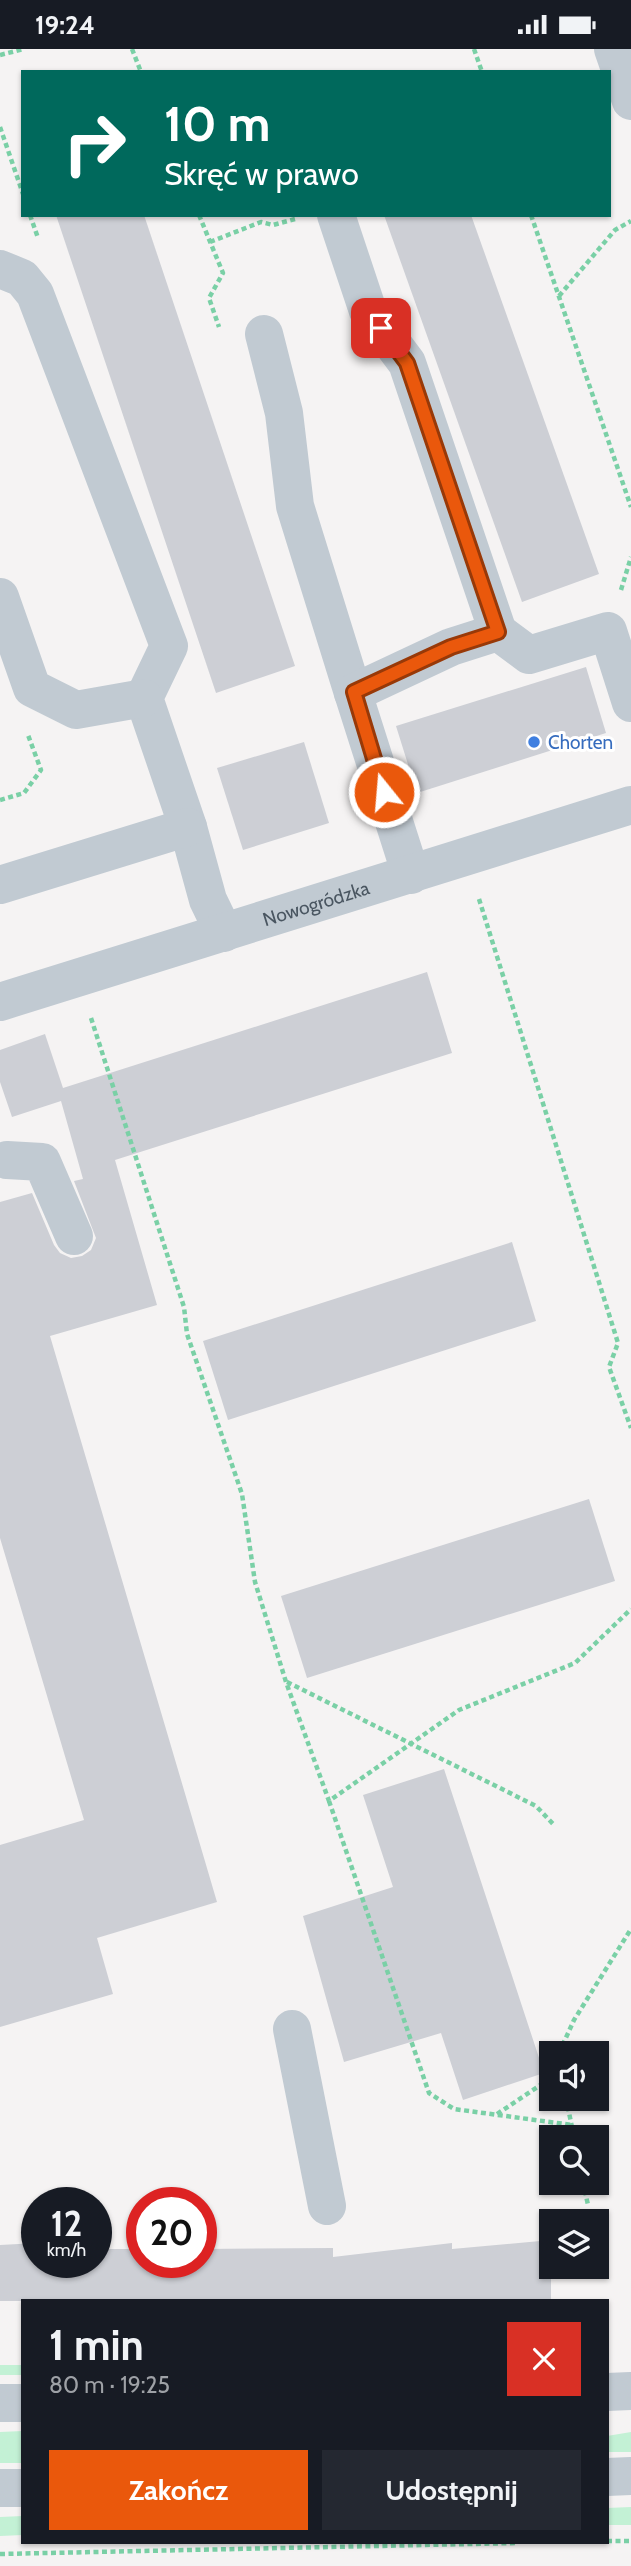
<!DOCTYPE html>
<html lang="pl">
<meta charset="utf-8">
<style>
body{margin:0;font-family:Cabin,sans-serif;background:#242831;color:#f1f3f6;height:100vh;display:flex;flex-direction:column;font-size:26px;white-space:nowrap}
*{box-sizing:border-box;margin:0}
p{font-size:23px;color:#9ea1a6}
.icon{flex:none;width:38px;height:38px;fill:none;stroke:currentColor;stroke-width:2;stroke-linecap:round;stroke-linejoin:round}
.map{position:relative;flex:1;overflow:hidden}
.drawer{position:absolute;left:21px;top:2250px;width:588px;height:245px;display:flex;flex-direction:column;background:#171b24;border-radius:0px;box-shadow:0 2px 5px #0004}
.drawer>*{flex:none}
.hud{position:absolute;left:21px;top:21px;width:590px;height:147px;border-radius:0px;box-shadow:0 2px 5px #0004;background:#00695c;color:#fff;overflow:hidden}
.fabs{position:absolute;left:539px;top:1992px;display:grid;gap:14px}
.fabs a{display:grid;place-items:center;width:70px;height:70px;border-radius:0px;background:#171b24;box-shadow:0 2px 5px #0004;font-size:35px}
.speed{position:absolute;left:21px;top:2138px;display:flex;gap:14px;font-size:35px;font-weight:700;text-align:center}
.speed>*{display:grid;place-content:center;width:91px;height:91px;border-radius:50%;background:#171b24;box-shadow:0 2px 5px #0004;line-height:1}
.speed small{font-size:18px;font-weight:400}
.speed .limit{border:10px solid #d22;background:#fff;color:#111}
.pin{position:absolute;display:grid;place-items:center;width:60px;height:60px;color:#fff;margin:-30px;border-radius:14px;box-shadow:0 4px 10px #0006}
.me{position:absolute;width:77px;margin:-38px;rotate:343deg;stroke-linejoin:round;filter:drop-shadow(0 0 5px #0008)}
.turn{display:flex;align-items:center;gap:24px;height:147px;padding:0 28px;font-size:32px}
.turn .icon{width:91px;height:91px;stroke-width:2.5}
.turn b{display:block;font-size:49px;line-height:60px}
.round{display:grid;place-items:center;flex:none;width:74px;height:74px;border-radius:0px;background:#242831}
.head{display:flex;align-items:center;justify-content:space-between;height:119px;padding:0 28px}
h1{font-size:42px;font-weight:700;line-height:52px}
.action{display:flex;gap:14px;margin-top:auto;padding:14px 28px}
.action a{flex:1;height:80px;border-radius:0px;background:#ea580c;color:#fff;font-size:28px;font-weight:700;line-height:80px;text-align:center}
.action a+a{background:#242831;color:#f1f3f6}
.status{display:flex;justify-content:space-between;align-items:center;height:49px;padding:0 35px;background:#171b24;direction:ltr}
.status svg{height:19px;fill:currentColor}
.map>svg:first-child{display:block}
.green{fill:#c3f1d5}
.building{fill:#cdcfd5}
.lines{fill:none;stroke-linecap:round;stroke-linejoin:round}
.path{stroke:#7ad0a6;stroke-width:4.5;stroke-dasharray:5 3.5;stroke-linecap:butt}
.minor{stroke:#c1cad2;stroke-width:38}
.route-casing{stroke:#983908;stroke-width:18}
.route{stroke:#ea580c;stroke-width:12}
.shop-dot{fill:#3f7fe0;stroke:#fff;stroke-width:2.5}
.labels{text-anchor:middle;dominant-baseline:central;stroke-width:6;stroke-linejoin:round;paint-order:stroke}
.shop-label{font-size:19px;fill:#366cbe;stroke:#fff;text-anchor:start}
.street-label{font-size:19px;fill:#4a5661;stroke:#fff}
</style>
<div class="status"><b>19:24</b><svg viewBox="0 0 49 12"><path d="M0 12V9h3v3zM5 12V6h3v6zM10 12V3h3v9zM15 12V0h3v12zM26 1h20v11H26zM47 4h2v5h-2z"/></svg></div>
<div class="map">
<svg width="631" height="2517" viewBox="0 0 631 2517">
<rect width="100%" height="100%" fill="#f5f3f3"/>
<g class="green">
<rect x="0" y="2316" width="23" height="10"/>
<polygon points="23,2382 23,2414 0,2414 0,2383"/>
<polygon points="631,2383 631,2403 607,2403 607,2387"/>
<polygon points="631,2458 631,2476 607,2476 607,2459"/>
<polygon points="23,2467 23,2486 0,2487 0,2468"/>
</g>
<g class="building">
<polygon points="56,166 144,166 295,617 216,644"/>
<polygon points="384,166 471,166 599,525 522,553"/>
<polygon points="586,618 606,684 417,744 396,677"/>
<polygon points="304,693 329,774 243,801 217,719"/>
<polygon points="427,923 452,1004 115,1111 157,1256 50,1287 217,1853 97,1889 113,1945 0,1978 0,1796 84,1771 0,1489 0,1153 32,1144 54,1196 60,1204 71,1209 82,1207 91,1201 96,1189 74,1132 83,1130 61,1052 12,1068 0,1033 0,1001 45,985 63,1039"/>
<polygon points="512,1193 536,1272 228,1371 203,1292"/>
<polygon points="589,1450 615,1532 307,1629 281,1547"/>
<polygon points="444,1720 544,2024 463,2051 441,1984 344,2013 303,1867 393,1838 363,1746"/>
<polygon points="551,2191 551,2252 0,2252 0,2196 37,2194 37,2214 96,2214 96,2200 142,2200 142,2214 201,2214 201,2200 333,2199 333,2208 452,2194 452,2200"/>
</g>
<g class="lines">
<g class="path">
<polyline points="132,0 141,23"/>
<polyline points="474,0 482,23"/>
<polyline points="0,6 24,0"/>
<polyline points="0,78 23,145"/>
<polyline points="30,166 38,189"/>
<polyline points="199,166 223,224 209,249 219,278"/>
<polyline points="531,166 631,458"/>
<polyline points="210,193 261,173 273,176 295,170"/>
<polyline points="559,247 615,181 631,172"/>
<polyline points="621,541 631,508"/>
<polyline points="0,751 24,744 41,721 28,686"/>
<polyline points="479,850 618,1294 609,1318 631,1379"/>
<polyline points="91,969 184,1258 187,1285 242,1445 255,1533 286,1633 329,1752 459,1661 575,1614 631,1560"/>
<polyline points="287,1633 536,1757 554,1776"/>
<polyline points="329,1752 429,2044 454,2060 572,2076"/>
<polyline points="559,2004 574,1971 631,1880"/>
<polyline points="566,2049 574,2088"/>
<polyline points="497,2065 551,2029"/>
<polyline points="583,2133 588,2156"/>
<polyline points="607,2492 631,2492"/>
<polyline points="0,2505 518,2494"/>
</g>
<g class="minor">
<polyline points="613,0 631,52"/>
<polyline points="336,166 368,262 407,314 498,583"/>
<polyline points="0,220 22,229 35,245 169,597 144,649 188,778 208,851 224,884"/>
<polyline points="264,285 284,364 295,457 353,644"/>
<polyline points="0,548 32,639 76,661 144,649"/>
<polyline points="411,826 353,644 451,598 498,583 529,606 608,582 631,654"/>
<polyline points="0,836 188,778"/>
<path id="s1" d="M0 953 631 756"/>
<polyline points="7,1111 42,1113 74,1187"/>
<polyline points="292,1980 327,2157"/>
<polyline points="607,2343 631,2342"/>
<polyline points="0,2354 23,2354"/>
<polyline points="607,2428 631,2427"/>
<polyline points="0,2439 23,2439"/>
</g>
</g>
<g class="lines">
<defs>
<polyline id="route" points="381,279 407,314 498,583 451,598 354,643 384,743"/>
</defs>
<use href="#route" class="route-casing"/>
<use href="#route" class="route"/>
</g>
<circle class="shop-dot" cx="534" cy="693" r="7"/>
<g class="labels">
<g class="shop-label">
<text x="548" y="693">Chorten</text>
</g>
<g class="street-label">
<text stroke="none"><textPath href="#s1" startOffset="331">Nowogródzka</textPath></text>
</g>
</g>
</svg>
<div class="fabs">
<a><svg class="icon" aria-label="sound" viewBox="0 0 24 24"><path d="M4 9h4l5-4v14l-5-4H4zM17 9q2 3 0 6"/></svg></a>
<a><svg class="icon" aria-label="search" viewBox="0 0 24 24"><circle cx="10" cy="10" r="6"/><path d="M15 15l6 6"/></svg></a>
<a><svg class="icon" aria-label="layers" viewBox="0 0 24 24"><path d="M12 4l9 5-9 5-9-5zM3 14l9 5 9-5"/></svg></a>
</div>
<div class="speed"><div>12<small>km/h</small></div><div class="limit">20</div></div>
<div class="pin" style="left:381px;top:279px;background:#d93025"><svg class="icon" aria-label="arrive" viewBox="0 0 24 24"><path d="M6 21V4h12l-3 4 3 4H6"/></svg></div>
<svg class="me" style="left:384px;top:743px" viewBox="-20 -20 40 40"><circle r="17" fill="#ea580c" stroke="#fff" stroke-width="3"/><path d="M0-11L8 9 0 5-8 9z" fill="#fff"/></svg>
<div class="hud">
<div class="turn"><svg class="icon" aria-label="right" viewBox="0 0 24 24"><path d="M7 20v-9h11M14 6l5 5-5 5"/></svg><div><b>10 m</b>Skręć w prawo</div></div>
</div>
<section class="drawer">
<div class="head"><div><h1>1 min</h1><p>80 m · 19:25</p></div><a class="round" style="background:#d93025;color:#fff"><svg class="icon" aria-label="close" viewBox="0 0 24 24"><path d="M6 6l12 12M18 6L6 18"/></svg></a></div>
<div class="action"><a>Zakończ</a><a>Udostępnij</a></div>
</section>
</div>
